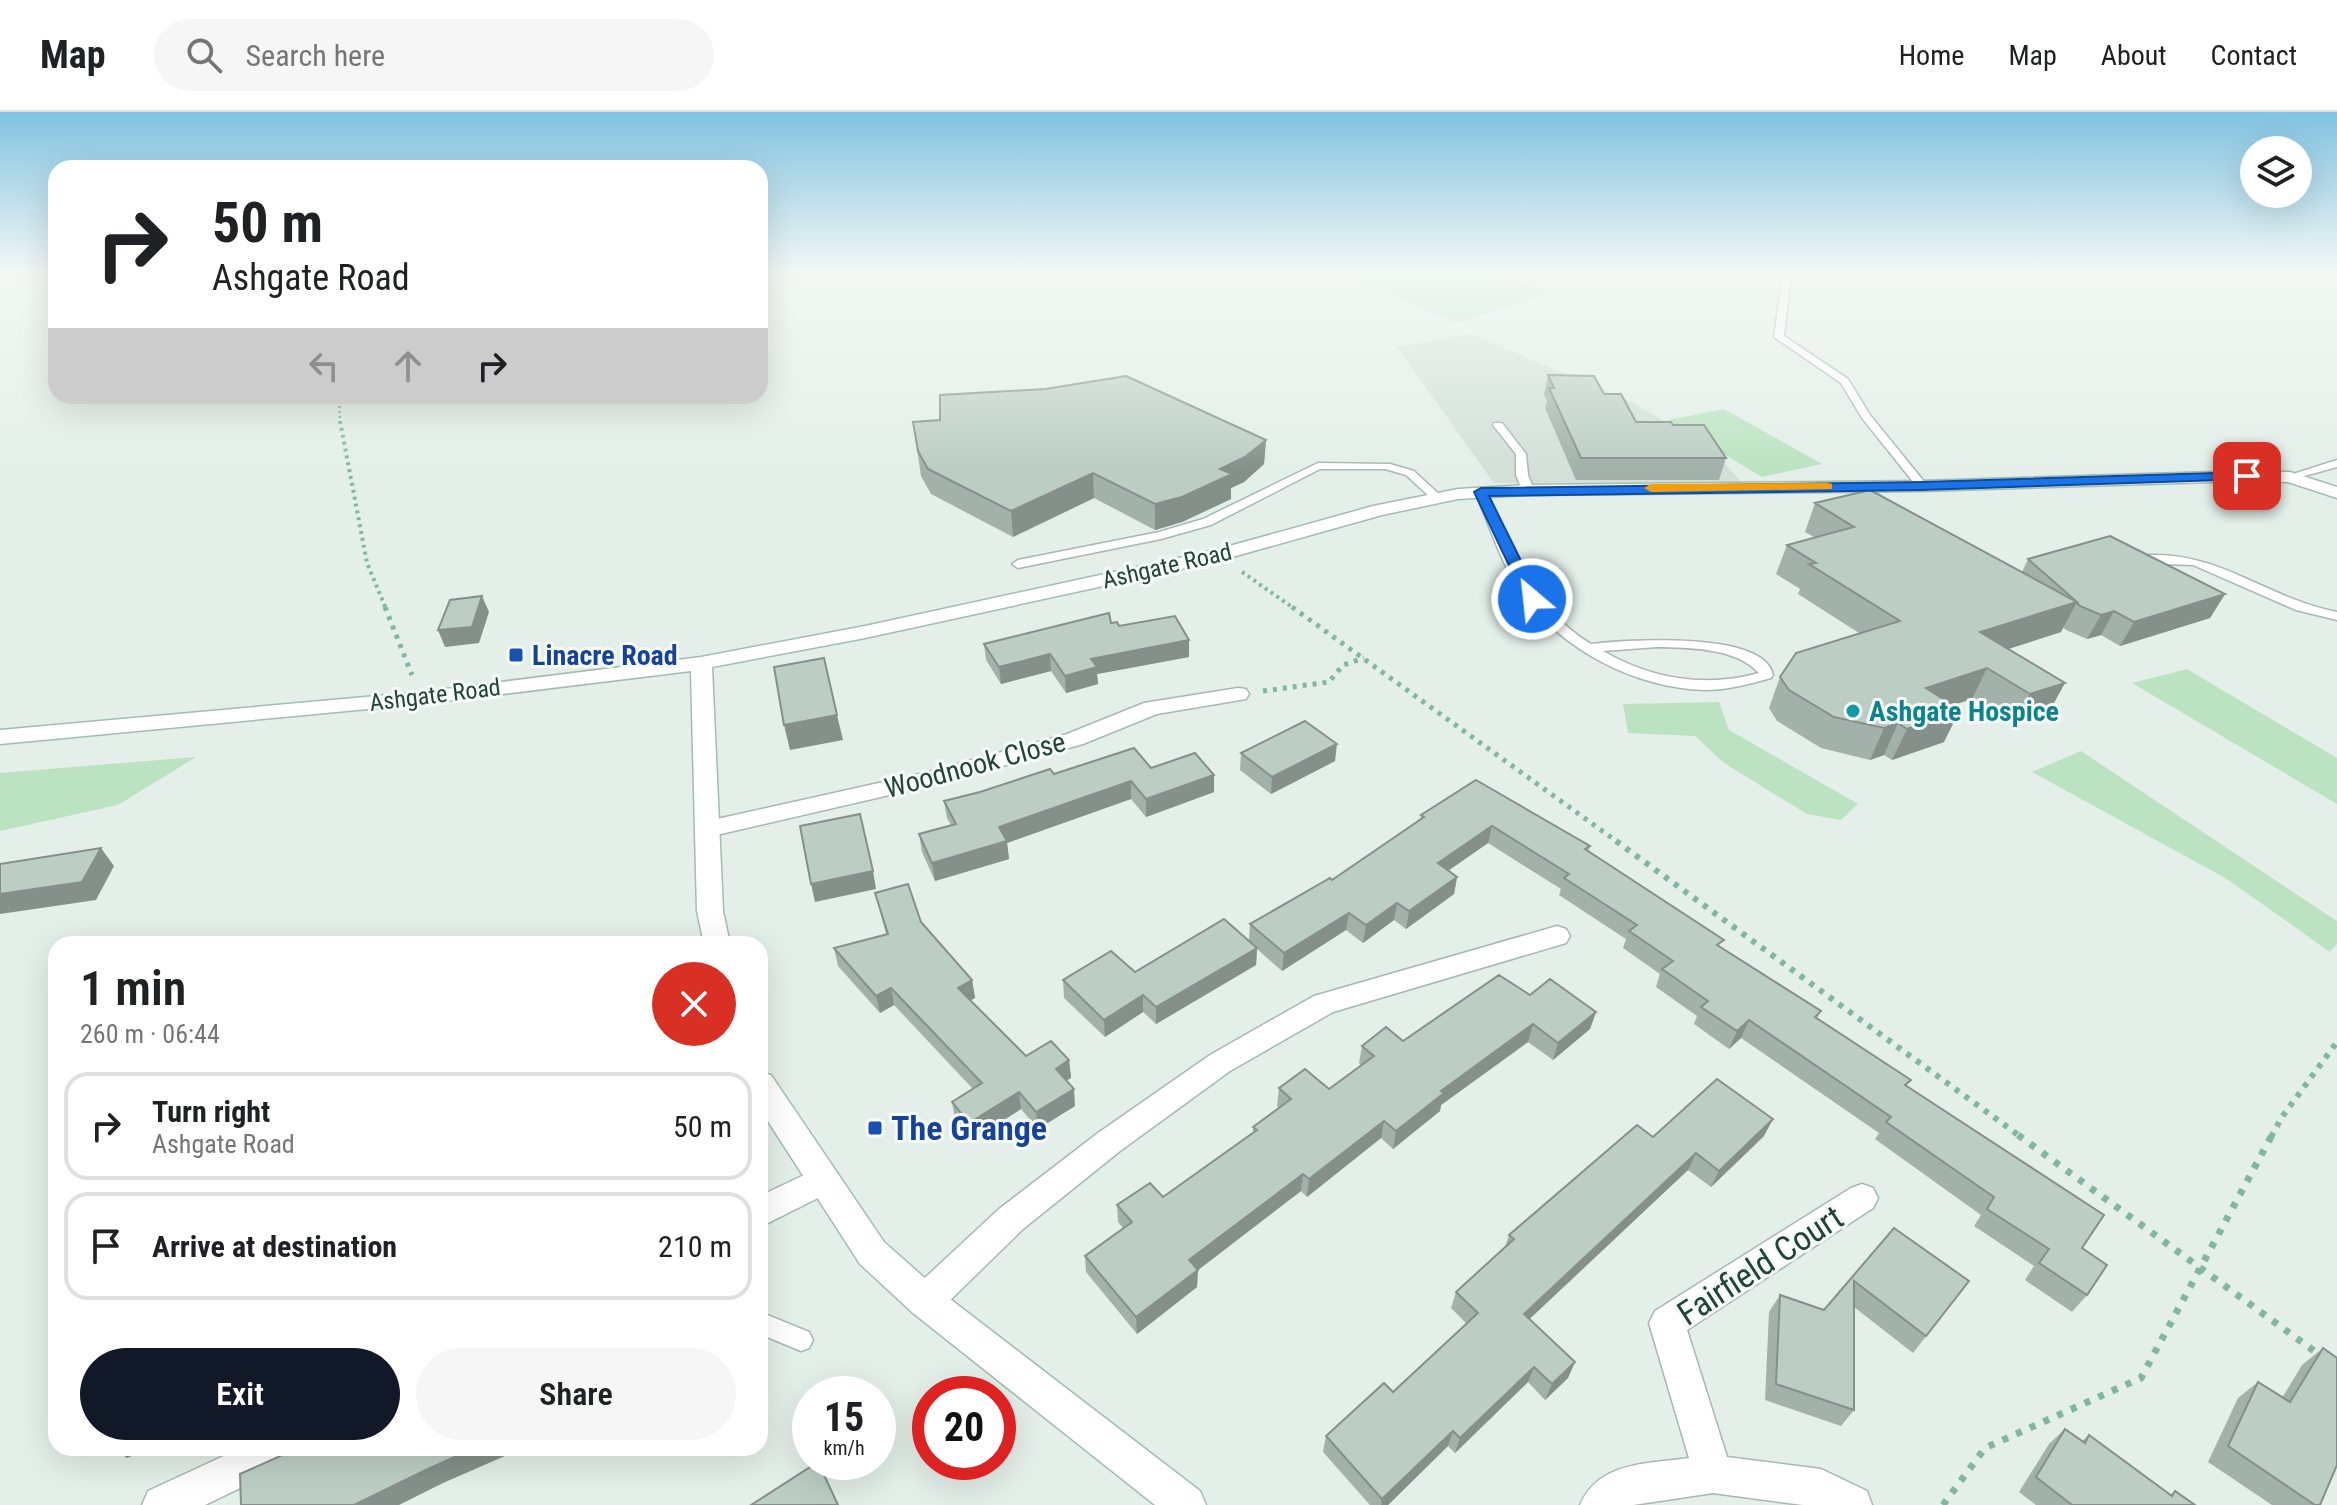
<!DOCTYPE html>
<meta charset="utf-8">
<style>
body{margin:0;font-family:"Roboto Condensed",sans-serif;background:#f6f6f6;color:#202124;height:100vh;display:flex;flex-direction:column;font-size:30px;white-space:nowrap}
*{box-sizing:border-box;margin:0}
p{font-size:26px;color:#757577}
.icon{flex:none;width:44px;height:44px;fill:none;stroke:currentColor;stroke-width:2;stroke-linecap:round;stroke-linejoin:round}
.map{position:relative;flex:1;overflow:hidden}
.sheet{position:absolute;left:48px;top:824px;width:720px;height:520px;display:flex;flex-direction:column;background:#fff;border-radius:24px;box-shadow:0 8px 32px #0002}
.sheet>*{flex:none}
.guide{position:absolute;left:48px;top:48px;width:720px;height:244px;border-radius:24px;box-shadow:0 8px 32px #0002;background:#fff;color:#202124;overflow:hidden}
.tools{position:absolute;left:2240px;top:24px;display:grid;gap:16px}
.tools a{display:grid;place-items:center;width:72px;height:72px;border-radius:50%;background:#fff;box-shadow:0 8px 32px #0002;font-size:40px}
.speed{position:absolute;left:792px;top:1264px;display:flex;gap:16px;font-size:40px;font-weight:700;text-align:center}
.speed>*{display:grid;place-content:center;width:104px;height:104px;border-radius:50%;background:#fff;box-shadow:0 8px 32px #0002;line-height:1}
.speed small{font-size:20px;font-weight:400}
.speed .limit{border:12px solid #d22;background:#fff;color:#111}
.pin{position:absolute;display:grid;place-items:center;width:68px;height:68px;color:#fff;margin:-34px;border-radius:16px;box-shadow:0 4px 12px #0006}
.me{position:absolute;width:88px;margin:-44px;rotate:332deg;stroke-linejoin:round;filter:drop-shadow(0 0 6px #0008)}
.turn{display:flex;align-items:center;gap:28px;height:168px;padding:0 32px;font-size:36px}
.turn .icon{width:104px;height:104px;stroke-width:2.5}
.turn b{display:block;font-size:56px;line-height:68px}
.lanes{display:flex;align-items:center;height:76px;padding:0 32px;background:#0003;justify-content:center;gap:40px;direction:ltr}
.lanes .off{opacity:.35}
.round{display:grid;place-items:center;flex:none;width:84px;height:84px;border-radius:42px;background:#f6f6f6}
.head{display:flex;align-items:center;justify-content:space-between;height:136px;padding:0 32px}
h1{font-size:48px;font-weight:600;line-height:60px}
.cta{display:flex;gap:16px;margin-top:auto;padding:16px 32px}
.cta a{flex:1;height:92px;border-radius:48px;background:#111827;color:#fff;font-size:32px;font-weight:600;line-height:92px;text-align:center}
.cta a+a{background:#f6f6f6;color:#202124}
ul{padding:0;list-style:none}
li{display:flex;align-items:center;gap:24px;height:108px;margin:0 16px 12px;padding:0 16px;border:4px solid #e0e0e0;border-radius:24px}
li div{flex:1}
li b{display:block;font-size:30px}
li em{font-style:normal}
header{display:flex;align-items:center;gap:48px;box-sizing:border-box;height:112px;padding:0 40px;background:#fff;border-bottom:2px solid #e0e0e0}
header strong{font-size:38px}
nav{display:flex;gap:44px;margin-inline-start:auto;font-size:28px}
.search{width:560px;height:72px;background:#f6f6f6;display:flex;align-items:center;gap:20px;box-sizing:border-box;padding:0 28px;border-radius:44px;color:#757577;font-size:30px}
.map>svg:first-child{display:block}
.built{fill:#d2e0d8}
.green{fill:#bbe3c1}
.lines{fill:none;stroke-linecap:round;stroke-linejoin:round}
.lane-casing{stroke:#a6b8b0;stroke-width:3}
.street-casing{stroke:#a6b8b0;stroke-width:3}
.secondary-casing{stroke:#a1bdb0;stroke-width:3}
.path-far4{stroke:#81b79f;stroke-width:3;stroke-dasharray:2 3;stroke-linecap:butt}
.path-far3{stroke:#81b79f;stroke-width:4;stroke-dasharray:3 4;stroke-linecap:butt}
.path-far2{stroke:#81b79f;stroke-width:5;stroke-dasharray:4 6;stroke-linecap:butt}
.path-far1{stroke:#81b79f;stroke-width:6;stroke-dasharray:5 7;stroke-linecap:butt}
.path{stroke:#81b79f;stroke-width:7;stroke-dasharray:6 9;stroke-linecap:butt}
.lane{fill:#fff;fill-rule:evenodd}
.street{fill:#fff;fill-rule:evenodd}
.secondary{fill:#fff;fill-rule:evenodd}
.wall{fill:#a2b1a9}
.shaded-wall{fill:#849089}
.building{fill:#bccec4;stroke:#849089;stroke-width:2}
.route{fill:#1a73e8;stroke:#114b97;stroke-width:2}
.slow{fill:#f59e0b}
.transit-dot{fill:#1a4fb4;stroke:#f6fbf8;stroke-width:3}
.culture-dot{fill:#0f9aa8;stroke:#f6fbf8;stroke-width:3}
.labels{text-anchor:middle;dominant-baseline:central;stroke-width:6;stroke-linejoin:round;paint-order:stroke}
.far-street-label{font-size:24px;fill:#214436;stroke:#f6fbf8}
.transit-label{font-size:28px;font-weight:bold;fill:#164399;stroke:#f6fbf8;text-anchor:start}
.culture-label{font-size:28px;font-weight:bold;fill:#0d838f;stroke:#f6fbf8;text-anchor:start}
.street-label{font-size:28px;fill:#214436;stroke:#f6fbf8}
.near-transit-label{font-size:34px;font-weight:bold;fill:#164399;stroke:#f6fbf8;text-anchor:start}
.near-street-label{font-size:34px;fill:#214436;stroke:#f6fbf8}
</style>
<header>
<strong>Map</strong>
<div class="search"><svg class="icon" aria-label="search" viewBox="0 0 24 24"><circle cx="10" cy="10" r="6"/><path d="M15 15l6 6"/></svg>Search here</div>
<nav><a>Home</a><a>Map</a><a>About</a><a>Contact</a></nav>
</header>
<div class="map">
<svg width="2337" height="1393" viewBox="0 0 2337 1393">
<rect width="100%" height="100%" fill="#e4efe9"/>
<polygon class="built" points="1471,222 1632,290 1716,341 1742,371 1494,371 1397,235"/>
<g class="green">
<polygon points="1339,162 1498,162 1553,181 1456,211"/>
<polygon points="1724,297 1822,352 1762,365 1668,308"/>
<polygon points="2187,557 2337,646 2337,692 2132,571"/>
<polygon points="1719,590 1729,618 1858,692 1841,708 1807,702 1724,651 1695,624 1628,621 1623,592"/>
<polygon points="2081,639 2337,809 2337,832 2330,840 2227,767 2032,660"/>
<polygon points="196,645 118,693 0,719 0,661"/>
</g>
<g class="lines">
<defs>
<g id="lane">
<polygon points="1783,162 1791,162 1784,224 1848,267 1870,303 1926,372 1926,376 1918,376 1862,306 1841,271 1774,225"/>
<polygon points="1494,311 1502,311 1526,342 1528,363 1534,378 1532,380 1522,378 1516,363 1516,342 1493,313"/>
<polygon points="2337,348 2337,355 2290,368 2284,365"/>
<polygon points="1318,351 1390,352 1414,359 1442,385 1432,387 1406,363 1385,357 1320,357 1211,413 1161,427 1018,456 1012,452 1018,448 1159,420 1203,407"/>
<path d="M1481 377 1487 380C1513 439 1533 497 1591 532 1624 528 1765 518 1773 563L1771 566C1749 572 1728 578 1705 578 1635 576 1561 538 1521 480 1500 450 1490 414 1475 380ZM1657 535C1689 536 1735 535 1759 561 1705 576 1651 567 1603 539Z"/>
<path d="M2150 443C2223 441 2268 487 2337 500V508L2296 498 2193 453 2134 451 2128 447 2134 443Z"/>
<polygon points="760,1200 809,1220 813,1228 809,1236 801,1239 760,1222"/>
</g>
<g id="street">
<polygon points="1238,576 1246,577 1249,582 1246,587 1157,602 1083,632 937,672 708,725 699,723 696,717 699,711 708,709 928,660 1067,622 1144,591"/>
<polygon points="1557,814 1566,817 1570,824 1566,831 1333,900 1230,959 1120,1039 1023,1117 937,1201 925,1205 913,1201 908,1189 913,1177 999,1097 1098,1021 1210,943 1314,884"/>
<polygon points="823,1054 834,1058 839,1068 834,1078 760,1115 760,1084"/>
<path d="M1862 1072 1873 1076 1878 1086 1873 1096 1687 1218 1727 1345 1821 1357 1867 1379 1872 1393H1803L1713 1381 1633 1393H1580C1599 1349 1648 1352 1689 1346L1649 1211 1655 1199 1851 1076Z"/>
<polygon points="241,1336 302,1336 296,1349 205,1393 142,1393 148,1379"/>
</g>
<g id="secondary">
<polygon points="2247,359 2290,360 2337,375 2337,386 2288,370 2247,369 1922,379 1528,383 1458,387 1382,403 1218,449 865,526 712,555 723,799 730,832 704,832 697,799 691,559 421,592 0,632 0,618 421,580 701,545 865,514 1215,438 1373,394 1458,377 1528,373 1922,369"/>
<polygon points="760,960 771,963 884,1130 937,1177 1200,1379 1206,1393 1155,1393 913,1201 860,1152 760,997"/>
</g>
</defs>
<use href="#lane" class="lane-casing"/>
<use href="#street" class="street-casing"/>
<use href="#secondary" class="secondary-casing"/>
<polyline class="path-far4" points="339,284 340,311"/>
<g class="path-far3">
<polyline points="340,309 367,451 386,497"/>
<polyline points="1242,460 1295,497"/>
</g>
<g class="path-far2">
<polyline points="385,495 412,563"/>
<polyline points="1292,495 1619,731"/>
<polyline points="1263,579 1329,570 1343,553 1364,546"/>
</g>
<g class="path-far1">
<polyline points="1616,729 2021,1025"/>
<polyline points="2271,1025 2282,1005 2337,930"/>
</g>
<g class="path">
<polyline points="2018,1023 2321,1244"/>
<polyline points="1943,1393 1985,1336 2141,1266 2272,1023"/>
</g>
<use href="#lane" class="lane"/>
<use href="#street" class="street"/>
<use href="#secondary" class="secondary"/>
</g>
<g class="wall">
<polygon points="1548,263 1636,310 1673,313 1726,346 1719,368 1576,368 1545,296 1547,289 1544,283"/>
<polygon points="913,310 1266,328 1264,352 1244,370 1231,376 1231,387 1182,410 1155,418 1094,386 1013,425 931,382 921,364"/>
<polygon points="1815,391 2022,460 2028,447 2225,482 2210,506 2120,534 2101,523 2087,527 2066,518 2063,515 2061,520 2008,537 2048,602 2013,613 1972,587 1952,593 1944,630 1892,648 1884,643 1870,648 1821,636 1777,609 1769,596 1780,565 1859,521 1798,482 1800,477 1776,462 1787,433 1814,425 1805,420"/>
<polygon points="1111,511 1119,514 1189,528 1189,545 1097,562 1098,572 1066,581 1051,559 1001,572 986,548 984,532"/>
<polygon points="1241,641 1335,649 1271,682 1240,658"/>
<polygon points="1151,656 1214,663 1214,680 1146,705 1131,687 1007,731 1009,747 935,769 922,740 919,722 951,713 947,706 944,689 1054,662"/>
<polygon points="1476,668 1590,734 1588,740 1721,835 1821,899 1817,906 1907,974 2082,1136 2087,1183 2072,1200 2025,1168 2034,1154 1974,1114 1981,1103 1875,1027 1879,1021 1741,926 1729,937 1694,912 1697,904 1656,875 1660,862 1623,836 1626,827 1559,783 1561,777 1488,731 1449,758 1457,765 1454,782 1406,817 1394,808 1363,831 1346,818 1282,859 1257,837 1256,853 1156,912 1143,900 1105,925 1064,886 1063,868 1135,860 1249,829 1250,812 1332,768 1420,707 1421,703"/>
<polygon points="875,781 921,810 972,868 975,886 970,888 1026,944 1069,948 1071,966 1066,968 1075,994 1038,1017 1021,997 972,1028 955,1007 952,990 973,977 894,893 880,901 838,854 834,836 886,822"/>
<polygon points="1530,883 1596,900 1590,917 1553,948 1528,930 1441,993 1440,999 1393,1037 1381,1026 1307,1085 1301,1079 1198,1158 1197,1175 1137,1222 1086,1160 1085,1144 1123,1116 1118,1110 1117,1093 1163,1085 1253,1020 1253,1015 1279,996 1277,994 1279,976 1329,977 1361,953 1359,951 1362,934 1403,929"/>
<polygon points="1764,1024 1711,1075 1688,1058 1529,1207 1568,1266 1545,1288 1528,1270 1455,1341 1448,1334 1388,1393 1370,1393 1323,1340 1326,1324 1393,1280 1467,1212 1451,1196 1456,1180 1505,1135 1509,1123 1653,1025"/>
<polygon points="1894,1116 1969,1169 1913,1241 1854,1195 1854,1298 1841,1314 1765,1288 1769,1200 1780,1183 1824,1198"/>
<polygon points="2323,1236 2320,1393 2272,1393 2208,1350 2238,1286 2258,1270 2282,1286 2302,1253"/>
<polygon points="2065,1317 2082,1329 2089,1323 2170,1383 2175,1379 2195,1393 2036,1393 2019,1380 2049,1332"/>
</g>
<g class="shaded-wall">
<polygon points="1266,328 1264,352 1244,370 1231,376 1231,387 1182,410 1155,418 1155,392 1220,357"/>
<polygon points="1093,361 1094,386 1013,425 1011,399"/>
<polygon points="2225,482 2210,506 2120,534 2134,510"/>
<polygon points="482,484 489,500 479,531 445,535 438,518"/>
<polygon points="2077,490 2061,520 1965,551 1980,520"/>
<polygon points="2114,499 2101,523 2087,527 2101,503"/>
<polygon points="1189,528 1189,545 1097,562 1098,572 1066,581 1065,564 1091,547"/>
<polygon points="1050,542 1051,559 1001,572 999,555"/>
<polygon points="1987,556 1972,587 1911,607 1926,576"/>
<polygon points="2065,571 2048,602 2013,613 2030,582"/>
<polygon points="1960,598 1944,630 1892,648 1907,617"/>
<polygon points="837,603 843,628 790,638 784,613"/>
<polygon points="1898,611 1884,643 1870,648 1884,616"/>
<polygon points="1337,632 1335,649 1271,682 1272,665"/>
<polygon points="1214,663 1214,680 1146,705 1146,687"/>
<polygon points="1131,669 1131,687 1007,731 1009,747 935,769 932,751 999,715"/>
<polygon points="1492,714 1488,731 1435,768 1438,751"/>
<polygon points="101,736 114,754 96,788 0,802 0,782"/>
<polygon points="873,759 876,777 815,790 811,772"/>
<polygon points="1457,765 1454,782 1406,817 1409,799"/>
<polygon points="1397,791 1394,808 1363,831 1366,813"/>
<polygon points="1349,801 1346,818 1282,859 1284,841"/>
<polygon points="1257,836 1256,853 1156,912 1156,895"/>
<polygon points="972,868 975,886 960,894 958,876"/>
<polygon points="891,876 894,893 880,901 876,884"/>
<polygon points="1143,883 1143,900 1105,925 1104,908"/>
<polygon points="1596,900 1590,917 1553,948 1558,931"/>
<polygon points="1749,908 1741,926 1729,937 1737,919"/>
<polygon points="1533,912 1528,930 1441,993 1440,999 1393,1037 1396,1019 1441,979"/>
<polygon points="1069,948 1071,966 1057,974 1056,957"/>
<polygon points="1074,977 1075,994 1038,1017 1036,1000"/>
<polygon points="1019,980 1021,997 972,1028 969,1011"/>
<polygon points="1773,1007 1764,1024 1711,1075 1719,1059"/>
<polygon points="1384,1009 1381,1026 1307,1085 1309,1067"/>
<polygon points="1696,1041 1688,1058 1518,1218 1524,1202"/>
<polygon points="1303,1062 1301,1079 1189,1165 1189,1148"/>
<polygon points="1198,1158 1197,1175 1137,1222 1136,1205"/>
<polygon points="1575,1250 1568,1266 1545,1288 1552,1272"/>
<polygon points="1534,1255 1528,1270 1455,1341 1460,1326"/>
<polygon points="1453,1319 1448,1334 1388,1393 1381,1393 1382,1387"/>
<polygon points="123,1336 150,1336 127,1346 117,1338"/>
<polygon points="475,1336 523,1336 443,1371 399,1393 354,1393 430,1356"/>
</g>
<g class="building">
<polygon points="1548,263 1594,264 1604,282 1621,282 1636,310 1671,310 1673,313 1704,313 1726,346 1581,346 1549,276 1554,276"/>
<polygon points="1126,264 1266,328 1245,345 1220,357 1232,362 1182,385 1155,392 1093,361 1011,399 928,357 918,339 913,310 940,308 940,283 1045,277"/>
<polygon points="1870,378 2077,490 1980,520 2065,571 2030,582 1987,556 1926,576 1960,598 1907,617 1898,611 1884,616 1834,605 1789,578 1780,565 1796,541 1900,509 1809,452 1816,451 1787,433 1854,415 1815,391"/>
<polygon points="2110,424 2225,482 2134,510 2114,499 2101,503 2080,494 2076,490 2077,490 2028,447"/>
<polygon points="482,484 472,515 438,518 450,488"/>
<polygon points="1109,501 1111,511 1117,510 1119,514 1175,504 1189,528 1091,547 1097,555 1065,564 1050,542 999,555 984,532"/>
<polygon points="824,546 837,603 784,613 774,555"/>
<polygon points="1305,609 1337,632 1272,665 1241,641"/>
<polygon points="1134,636 1151,656 1195,641 1214,663 1146,687 1131,669 999,715 1007,729 932,751 919,722 956,712 944,689 980,680 1050,657 1054,662"/>
<polygon points="1476,668 1590,734 1585,737 1724,828 1717,833 1821,899 1815,905 1911,968 1905,973 2104,1103 2082,1136 2107,1153 2087,1183 2039,1151 2049,1137 1987,1097 1994,1085 1886,1010 1891,1005 1749,908 1737,919 1701,895 1708,889 1662,857 1673,849 1629,819 1637,813 1564,766 1569,762 1492,714 1438,751 1457,765 1409,799 1397,791 1366,813 1349,801 1284,841 1250,812 1330,766 1332,768 1424,705 1421,703"/>
<polygon points="860,702 873,759 811,772 800,714"/>
<polygon points="101,736 82,770 0,782 0,752"/>
<polygon points="908,772 921,810 972,868 958,876 1026,944 1051,929 1069,948 1056,957 1074,977 1036,1000 1019,980 969,1011 952,990 982,971 891,876 876,884 834,836 888,822 875,781"/>
<polygon points="1224,807 1257,836 1156,895 1143,883 1104,908 1063,868 1111,839 1135,860"/>
<polygon points="1499,863 1530,883 1550,867 1596,900 1558,931 1533,912 1441,979 1444,981 1396,1019 1384,1009 1309,1067 1303,1062 1189,1148 1198,1158 1136,1205 1085,1144 1132,1110 1117,1093 1150,1071 1163,1085 1257,1018 1253,1015 1291,987 1279,976 1305,957 1329,977 1374,944 1362,934 1386,915 1403,929"/>
<polygon points="1717,967 1773,1007 1719,1059 1696,1041 1524,1202 1575,1250 1552,1272 1534,1255 1460,1326 1453,1319 1382,1387 1326,1324 1384,1271 1393,1280 1478,1201 1456,1180 1514,1127 1509,1123 1637,1013 1653,1025"/>
<polygon points="1894,1116 1969,1169 1926,1224 1854,1169 1854,1298 1776,1272 1780,1183 1824,1198"/>
<polygon points="2323,1236 2337,1246 2337,1353 2320,1393 2315,1393 2228,1334 2258,1270 2290,1290"/>
<polygon points="2065,1317 2085,1331 2089,1323 2172,1384 2175,1379 2195,1393 2072,1393 2036,1365"/>
<polygon points="298,1336 475,1336 430,1356 354,1393 241,1393 240,1362"/>
<polygon points="818,1350 838,1393 751,1393"/>
</g>
<linearGradient id="sky" x2="0" y2="1"><stop stop-color="#81c2e2"/><stop offset="0.45" stop-color="#f3f8f5"/><stop offset="1" stop-color="#f3f8f5" stop-opacity="0"/></linearGradient>
<rect width="2337" height="357" fill="url(#sky)"/>
<polygon class="route" points="2247,360 2254,364 2252,367 1922,378 1489,384 1540,487 1532,491 1525,487 1474,380 1481,376 1922,370"/>
<polygon class="slow" points="1828,371 1832,372 1832,377 1651,380 1644,376 1651,372"/>
<g class="transit-dot">
<rect x="508" y="535" width="16" height="16" rx="4"/>
<rect x="867" y="1008" width="16" height="16" rx="4"/>
</g>
<circle class="culture-dot" cx="1853" cy="599" r="8"/>
<g class="labels">
<g class="far-street-label">
<text transform="translate(1167 454) rotate(-13)">Ashgate Road</text>
<text transform="translate(435 583) rotate(-7)">Ashgate Road</text>
</g>
<g class="transit-label">
<text x="532" y="543">Linacre Road</text>
</g>
<g class="culture-label">
<text x="1869" y="599">Ashgate Hospice</text>
</g>
<g class="street-label">
<text transform="translate(975 653) rotate(-15)">Woodnook Close</text>
</g>
<g class="near-transit-label">
<text x="891" y="1016">The Grange</text>
</g>
<g class="near-street-label">
<text transform="translate(1760 1153) rotate(-33)">Fairfield Court</text>
</g>
</g>
</svg>
<div class="tools">
<a><svg class="icon" aria-label="layers" viewBox="0 0 24 24"><path d="M12 4l9 5-9 5-9-5zM3 14l9 5 9-5"/></svg></a>
</div>
<div class="speed"><div>15<small>km/h</small></div><div class="limit">20</div></div>
<div class="pin" style="left:2247px;top:364px;background:#d93025"><svg class="icon" aria-label="arrive" viewBox="0 0 24 24"><path d="M6 21V4h12l-3 4 3 4H6"/></svg></div>
<svg class="me" style="left:1532px;top:487px" viewBox="-20 -20 40 40"><circle r="17" fill="#1a73e8" stroke="#fff" stroke-width="3"/><path d="M0-11L8 9 0 5-8 9z" fill="#fff"/></svg>
<div class="guide">
<div class="turn"><svg class="icon" aria-label="right" viewBox="0 0 24 24"><path d="M7 20v-9h11M14 6l5 5-5 5"/></svg><div><b>50 m</b>Ashgate Road</div></div>
<div class="lanes"><svg class="icon off" aria-label="left" viewBox="0 0 24 24"><path d="M17 20v-9H6M10 6l-5 5 5 5"/></svg><svg class="icon off" aria-label="ahead" viewBox="0 0 24 24"><path d="M12 20V5M6 11l6-6 6 6"/></svg><svg class="icon" aria-label="right" viewBox="0 0 24 24"><path d="M7 20v-9h11M14 6l5 5-5 5"/></svg></div>
</div>
<section class="sheet">
<div class="head"><div><h1>1 min</h1><p>260 m · 06:44</p></div><a class="round" style="background:#d93025;color:#fff"><svg class="icon" aria-label="close" viewBox="0 0 24 24"><path d="M6 6l12 12M18 6L6 18"/></svg></a></div>
<ul>
<li><svg class="icon" aria-label="right" viewBox="0 0 24 24"><path d="M7 20v-9h11M14 6l5 5-5 5"/></svg><div><b>Turn right</b><p>Ashgate Road</p></div><em>50 m</em></li>
<li><svg class="icon" aria-label="arrive" viewBox="0 0 24 24"><path d="M6 21V4h12l-3 4 3 4H6"/></svg><div><b>Arrive at destination</b></div><em>210 m</em></li>
</ul>
<div class="cta"><a>Exit</a><a>Share</a></div>
</section>
</div>
